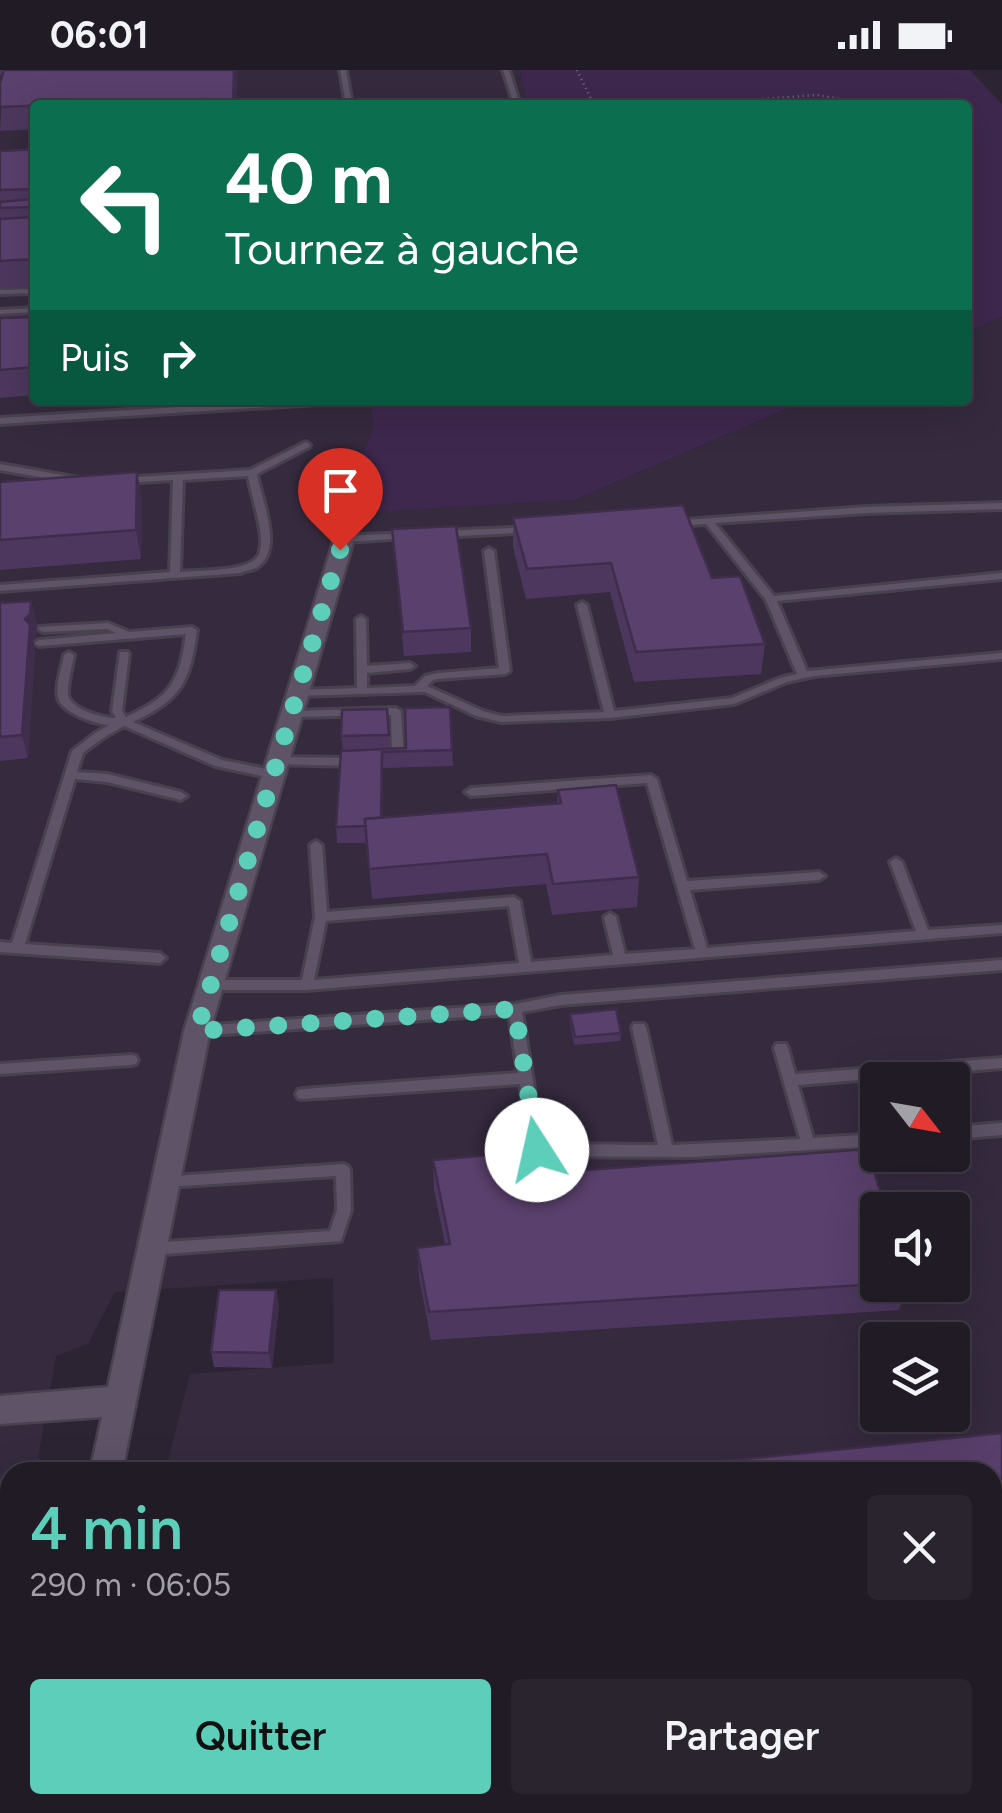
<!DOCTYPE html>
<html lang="fr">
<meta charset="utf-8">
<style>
body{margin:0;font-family:Figtree,sans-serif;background:#29242e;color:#f1f3f6;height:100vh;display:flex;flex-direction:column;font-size:38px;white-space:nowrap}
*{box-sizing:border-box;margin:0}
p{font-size:32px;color:#a2a1a7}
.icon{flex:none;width:55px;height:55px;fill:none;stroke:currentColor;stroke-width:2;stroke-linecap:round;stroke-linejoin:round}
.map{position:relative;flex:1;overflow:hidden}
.panel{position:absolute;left:0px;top:1392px;width:1002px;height:352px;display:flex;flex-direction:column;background:#211b26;border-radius:30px 30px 0 0;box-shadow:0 10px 40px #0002,0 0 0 2px #3e3943}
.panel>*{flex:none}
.top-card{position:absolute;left:30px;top:30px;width:942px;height:305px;border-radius:10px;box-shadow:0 10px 40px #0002,0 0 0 2px #3e3943;background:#0b6e4f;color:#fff;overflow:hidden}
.needle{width:65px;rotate:121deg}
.controls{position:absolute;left:860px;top:992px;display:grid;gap:20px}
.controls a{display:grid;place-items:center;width:110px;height:110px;border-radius:10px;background:#211b26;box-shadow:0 10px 40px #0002,0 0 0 2px #3e3943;font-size:50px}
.pin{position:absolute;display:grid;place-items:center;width:85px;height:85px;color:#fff;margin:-102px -42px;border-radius:50% 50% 50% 0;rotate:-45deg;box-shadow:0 0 10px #0007}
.pin .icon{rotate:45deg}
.me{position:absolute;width:110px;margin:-55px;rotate:350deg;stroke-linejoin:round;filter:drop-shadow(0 0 8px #0008)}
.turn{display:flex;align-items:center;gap:35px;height:210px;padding:0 30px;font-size:45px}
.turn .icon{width:130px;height:130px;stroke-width:2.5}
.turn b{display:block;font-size:70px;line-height:85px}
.then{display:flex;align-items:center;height:95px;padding:0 30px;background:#0003;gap:20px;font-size:38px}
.round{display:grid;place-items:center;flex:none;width:105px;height:105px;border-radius:10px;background:#29242e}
.headline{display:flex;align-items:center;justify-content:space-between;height:170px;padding:0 30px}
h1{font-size:60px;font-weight:600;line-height:75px;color:#5cceba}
.button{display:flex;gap:20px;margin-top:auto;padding:20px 30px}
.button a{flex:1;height:115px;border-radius:10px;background:#5cceba;color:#111;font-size:40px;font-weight:600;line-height:115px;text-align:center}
.button a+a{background:#29242e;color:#f1f3f6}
.status{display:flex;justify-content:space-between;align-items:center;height:70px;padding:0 50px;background:#211b26;direction:ltr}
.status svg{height:28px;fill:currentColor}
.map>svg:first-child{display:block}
.built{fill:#352a3e;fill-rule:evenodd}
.green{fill:#3e284e}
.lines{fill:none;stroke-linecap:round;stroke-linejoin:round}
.lane-casing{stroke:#48414e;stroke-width:6}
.street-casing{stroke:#48414e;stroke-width:5}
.path{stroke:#766f7b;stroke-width:2.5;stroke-dasharray:1 4;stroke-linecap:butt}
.lane{fill:#5e5367;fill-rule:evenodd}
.street{fill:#5e5367;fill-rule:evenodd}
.wall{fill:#4d375e}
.shaded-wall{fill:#3f2d4c}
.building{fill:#5a406d;stroke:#3f2d4c;stroke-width:2.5}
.route{stroke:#5cceba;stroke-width:18;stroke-dasharray:0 32.4}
</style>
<div class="status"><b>06:01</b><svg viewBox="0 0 49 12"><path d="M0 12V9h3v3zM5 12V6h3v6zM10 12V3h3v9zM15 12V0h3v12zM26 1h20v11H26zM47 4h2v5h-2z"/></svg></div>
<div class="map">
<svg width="1002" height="1743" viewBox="0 0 1002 1743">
<rect width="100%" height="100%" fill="#2c2432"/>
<path class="built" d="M0 0H520L527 35H35V330H371L373 359 336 443 575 430 807 330H968V261L1002 247V1743H79L81 1735H992V1402H165L190 1304 334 1293 333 1208 115 1222 88 1274 56 1286 38 1388 63 1399V1402H10V1675L0 1726ZM878 1010H952V1085H878ZM878 1140H952V1215H878ZM878 1270H952V1345H878Z"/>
<g class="green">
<polygon points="520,0 970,0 1002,34 1002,247 968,261 968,35 527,35"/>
<polygon points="371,330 807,330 575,430 335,444 373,359"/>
</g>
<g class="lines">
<defs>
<g id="lane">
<polygon points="340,0 346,0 352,35 346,35"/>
<polygon points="503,0 509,0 520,35 514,35"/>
<polygon points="35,219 35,223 0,224 0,220"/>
<polygon points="35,238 35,242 0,244 0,240"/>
<polygon points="292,330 337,330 333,333 0,354 0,348"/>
<path d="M306 372 310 375 309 377 257 404C261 429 285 481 256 498 254 499 242 502 240 503L0 521V515L170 502 173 410 123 413 118 410 120 408 250 400ZM248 406C251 422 256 438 259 454 261 463 263 477 258 486 248 502 198 500 180 502L183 410Z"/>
<polygon points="0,394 79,408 84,411 79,414 0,400"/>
<polygon points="1002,433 1002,439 866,443 715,453 774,526 1002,503 1002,509 777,531 807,601 1002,583 1002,589 814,606 787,612 734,634 610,648 501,652 476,646 425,622 297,626 292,623 297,620 357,618 356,549 361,546 366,549 367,596 410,593 415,596 410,599 367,603 367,618 415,616 425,606 438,603 499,598 484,481 489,478 494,481 510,601 505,604 438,609 433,610 427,616 483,641 501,646 604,642 577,535 582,532 587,535 614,641 732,628 780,608 797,604 766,530 706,454 675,456 670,453 672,451 866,437"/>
<polygon points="530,457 533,458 533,462 441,467 436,464 441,461"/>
<polygon points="406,463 409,464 409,468 344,472 339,469 344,466"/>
<path d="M108 553 129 562 192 557 197 560C190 612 182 629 133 652L222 690 272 700 278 704 272 708 215 696 124 656 103 668 83 683 77 702 107 704 181 722 187 726 181 730 107 712 75 709 25 874 160 883 166 888 160 893 0 882V872L12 873 72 681 95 663 109 655C95 654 62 643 58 628 55 616 62 597 64 585L69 582 74 585C73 594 65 621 69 628 76 641 103 648 116 648L112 641 120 582H128L129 584 122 641 126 647C171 626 179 613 186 564L39 576 34 573 39 570 116 563 107 559 43 562 38 559 39 557Z"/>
<polygon points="396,638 401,641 404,689 398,693 392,689 391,645 291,647 286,644 291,641"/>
<polygon points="276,687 354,688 360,692 354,696 272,694 270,691"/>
<path d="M651 705 657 709 687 811 819 802 825 806 819 810 690 820 707 878 916 861 890 792 896 788 902 792 928 860 1002 855V863L307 920H210L205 918 204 915 205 912 210 910H302L315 847 310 775 316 771 322 775 327 842 514 827 520 831 531 892 613 885 604 847 610 843 616 847 625 884 695 879 647 713 471 726 465 722 471 718ZM509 836 519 893 314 910 326 851Z"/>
<polygon points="1002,890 1002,900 561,935 522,942 543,1074 658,1075 632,957 634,954 644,954 646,957 672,1075 800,1069 774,978 776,974 786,974 788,978 795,1004 1002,988 1002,998 798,1015 813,1068 878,1064 878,1076 692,1087 537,1086 532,1084 530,1080 520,1014 303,1029 298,1028 296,1024 298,1020 303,1019 518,1003 509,944 197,966 192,965 190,961 192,957 197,956 515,934 561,925"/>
<polygon points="131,985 136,986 138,990 136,994 131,995 0,1004 0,994"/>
<polygon points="1002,1053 1002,1065 952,1069 952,1057"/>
<polygon points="343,1094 348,1096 350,1100 351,1140 341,1171 152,1185 147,1183 145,1179 147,1175 152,1173 330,1161 337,1140 336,1106 166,1117 161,1115 159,1111 161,1107"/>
<rect x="201" y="1735" width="18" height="8"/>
<polygon points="325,1735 343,1735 344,1743 326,1743"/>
</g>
<g id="street">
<polygon points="344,463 354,469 210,961 122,1402 90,1402 102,1347 0,1354 0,1326 108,1317 184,961 334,469"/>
<polygon points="26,1735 64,1735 62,1743 24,1743"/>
</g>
</defs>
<use href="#lane" class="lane-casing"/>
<use href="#street" class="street-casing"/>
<g class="path">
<polyline points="577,0 594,35"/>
<polyline points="678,35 817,25 877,35"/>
</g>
<use href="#lane" class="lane"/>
<use href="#street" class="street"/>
</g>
<g class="wall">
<polygon points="0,0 237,0 236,35 35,35 35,59 0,61 3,5 0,5"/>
<polygon points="35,79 35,216 0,218 0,81"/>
<polygon points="35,247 35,325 0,328 0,248"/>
<polygon points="137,402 142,431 141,489 0,500 0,412"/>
<polygon points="513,448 712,508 765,574 761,604 634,612 610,522 526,529 513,477"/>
<polygon points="392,459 471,558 471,582 404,586"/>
<polygon points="31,531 37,554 36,567 33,570 35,578 28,688 0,691 0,533"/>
<polygon points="450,637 453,696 383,698 382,747 557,733 558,720 639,807 637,837 552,845 546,814 372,829 367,773 337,773 336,757 343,681 341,666 387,639 390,679 406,678"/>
<polygon points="570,944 621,963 620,971 574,975 570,952"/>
<polygon points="433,1090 561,1102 878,1140 878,1215 907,1215 899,1240 431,1270 419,1207 417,1178 445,1174 434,1120"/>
<polygon points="279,1235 272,1298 214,1297 211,1282"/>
</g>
<g class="shaded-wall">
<polygon points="234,0 237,0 236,35 233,35"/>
<polygon points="137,402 142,431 141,489 136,460"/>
<polygon points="31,531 37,554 36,567 33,570 35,578 28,688 22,665 25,549"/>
<polygon points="276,1220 279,1235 272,1298 269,1283"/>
</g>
<g class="building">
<polygon points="4,0 234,0 233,35 204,35 204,29 0,37 0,14"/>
<polygon points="35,79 35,189 0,191 0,149 33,147 30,137 0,138 0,132 33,129 30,119 0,120 0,81"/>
<polygon points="35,247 35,297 0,300 0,248"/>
<polygon points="137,402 136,460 0,470 0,412"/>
<polygon points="683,435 712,508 740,506 765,574 636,582 611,493 527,499 513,448"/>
<polygon points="456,456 471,558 403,562 392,459"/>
<polygon points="31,531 30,544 25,549 30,555 22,665 0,667 0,533"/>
<polygon points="450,637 452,680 382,682 381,748 365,749 365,756 336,757 341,681 406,678 405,638"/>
<polygon points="387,639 389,665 341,666 342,640"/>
<polygon points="616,715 639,807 553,814 547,784 369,799 365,749 561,733 558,720"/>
<polygon points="616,939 621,963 575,967 570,944"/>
<polygon points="557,1079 561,1102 867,1079 886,1140 878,1140 878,1214 429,1242 417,1178 450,1174 433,1090"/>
<polygon points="219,1220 276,1220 269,1283 211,1282"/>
<polygon points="1002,1363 1002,1743 410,1743 410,1735 992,1735 992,1402 616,1402"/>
</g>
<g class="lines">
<polyline class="route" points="340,480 197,961 515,939 537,1080"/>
</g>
</svg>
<div class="controls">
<a><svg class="needle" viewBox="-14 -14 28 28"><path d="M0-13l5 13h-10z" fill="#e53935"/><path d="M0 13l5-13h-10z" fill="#a2a1a7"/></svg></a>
<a><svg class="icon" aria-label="sound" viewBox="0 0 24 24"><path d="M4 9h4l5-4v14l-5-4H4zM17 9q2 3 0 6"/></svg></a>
<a><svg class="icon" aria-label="layers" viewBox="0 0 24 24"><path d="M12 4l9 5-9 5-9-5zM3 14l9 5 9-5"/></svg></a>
</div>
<div class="pin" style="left:340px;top:480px;background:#d93025"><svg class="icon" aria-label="arrive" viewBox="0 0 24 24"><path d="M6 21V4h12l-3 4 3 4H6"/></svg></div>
<svg class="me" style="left:537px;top:1080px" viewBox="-20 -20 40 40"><circle r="19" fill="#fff"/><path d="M0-13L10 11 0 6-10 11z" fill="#5cceba"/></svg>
<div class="top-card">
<div class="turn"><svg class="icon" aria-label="left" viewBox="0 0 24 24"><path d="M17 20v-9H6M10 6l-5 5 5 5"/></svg><div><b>40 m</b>Tournez à gauche</div></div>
<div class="then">Puis<svg class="icon" aria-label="right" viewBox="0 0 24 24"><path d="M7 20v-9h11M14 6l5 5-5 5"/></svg></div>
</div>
<section class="panel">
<div class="headline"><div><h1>4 min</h1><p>290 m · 06:05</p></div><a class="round"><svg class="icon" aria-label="close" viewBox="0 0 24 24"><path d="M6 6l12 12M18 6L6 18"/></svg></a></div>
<div class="button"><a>Quitter</a><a>Partager</a></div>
</section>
</div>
